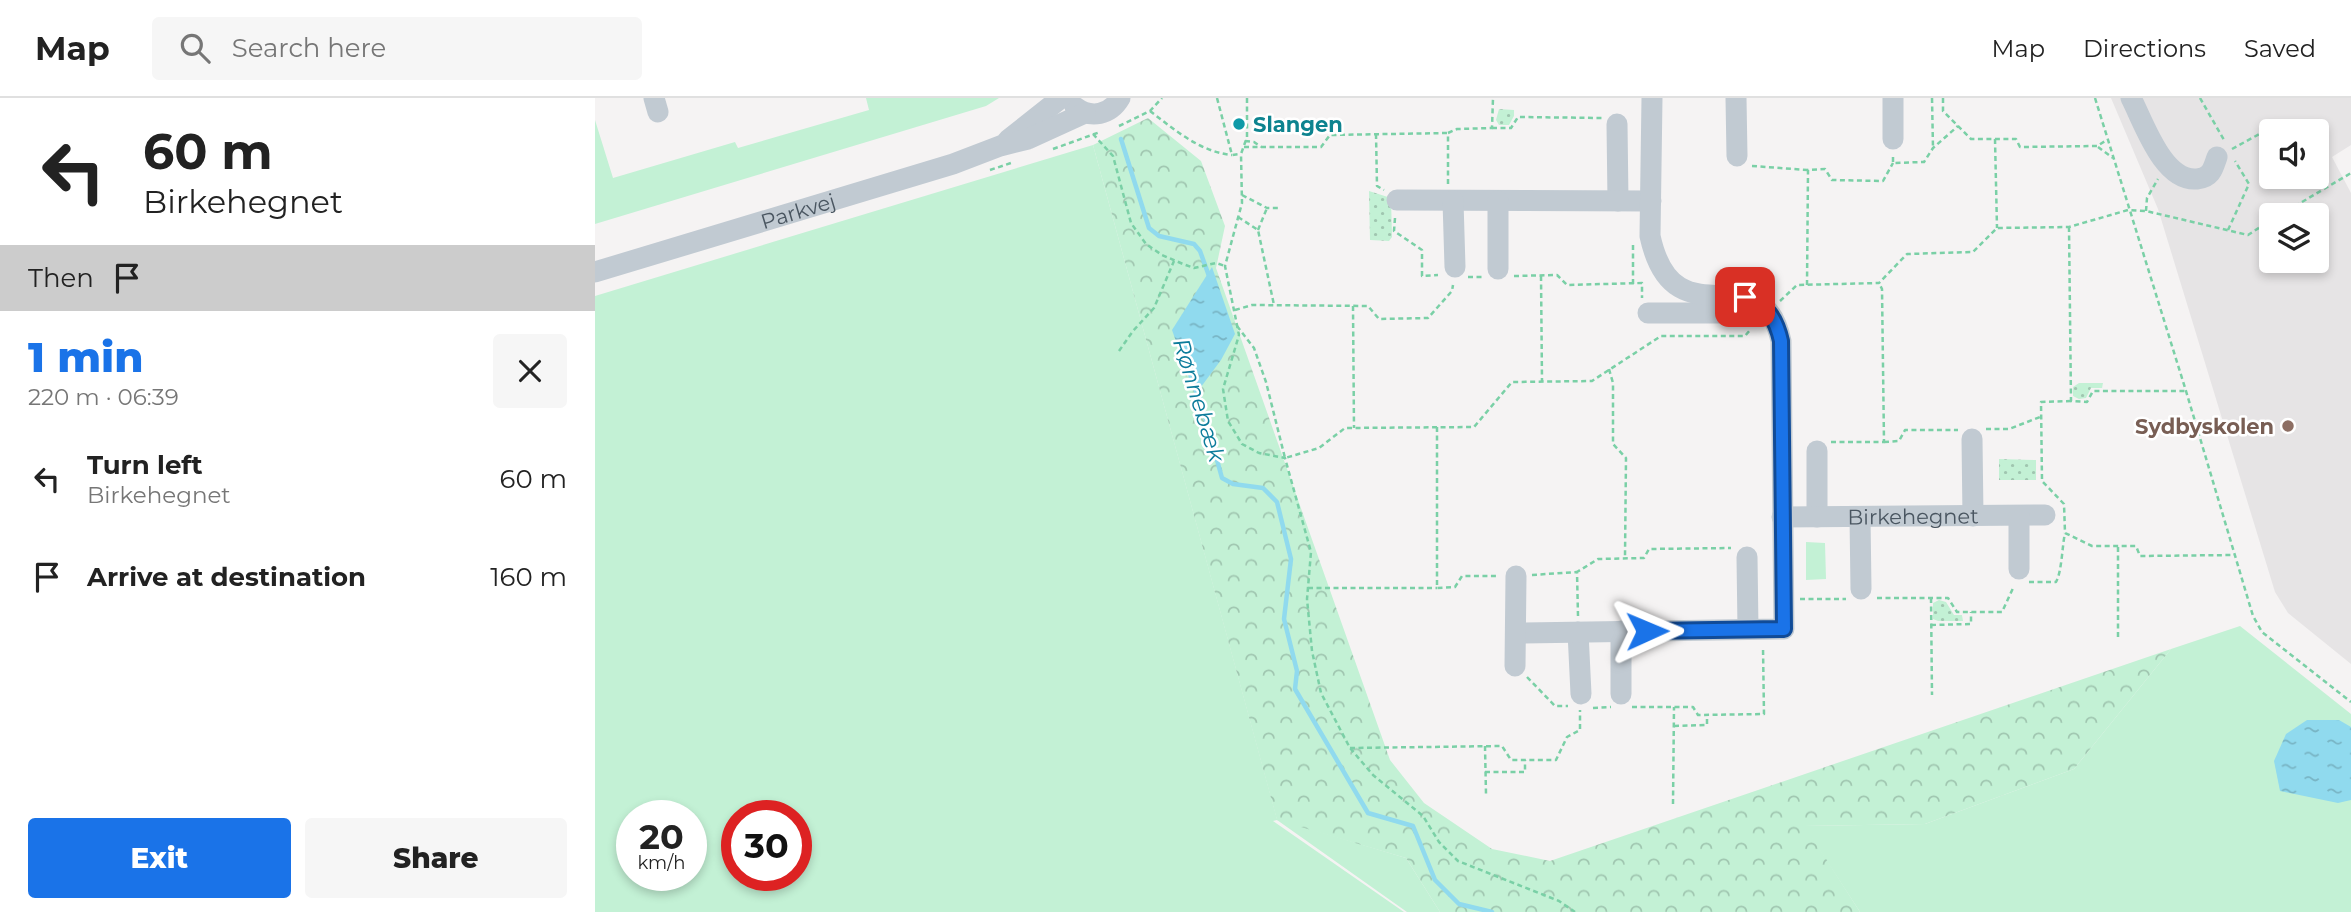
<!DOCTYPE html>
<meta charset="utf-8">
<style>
body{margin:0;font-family:Montserrat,sans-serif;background:#f6f6f6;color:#222;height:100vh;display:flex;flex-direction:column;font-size:26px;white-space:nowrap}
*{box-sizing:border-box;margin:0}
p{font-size:23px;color:#767676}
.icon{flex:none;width:38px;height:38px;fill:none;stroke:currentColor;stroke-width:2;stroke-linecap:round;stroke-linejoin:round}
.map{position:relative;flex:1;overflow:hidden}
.sheet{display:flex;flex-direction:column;background:#fff;width:595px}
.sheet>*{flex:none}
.guide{background:#fff;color:#222;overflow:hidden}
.fabs{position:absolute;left:1664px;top:21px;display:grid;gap:14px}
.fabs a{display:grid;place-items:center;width:70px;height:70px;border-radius:7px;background:#fff;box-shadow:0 4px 10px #0003;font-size:35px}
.speed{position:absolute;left:21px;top:702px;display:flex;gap:14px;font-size:35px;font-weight:700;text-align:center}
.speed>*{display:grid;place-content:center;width:91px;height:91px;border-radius:50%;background:#fff;box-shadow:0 4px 10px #0003;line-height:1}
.speed small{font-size:18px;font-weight:400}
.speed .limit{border:10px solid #d22;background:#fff;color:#111}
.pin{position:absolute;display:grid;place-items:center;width:60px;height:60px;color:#fff;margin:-30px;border-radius:14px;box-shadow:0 4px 10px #0006}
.me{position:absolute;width:77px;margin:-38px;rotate:89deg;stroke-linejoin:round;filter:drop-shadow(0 0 5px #0008)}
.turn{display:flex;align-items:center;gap:24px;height:147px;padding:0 28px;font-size:32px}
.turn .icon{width:91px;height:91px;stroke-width:2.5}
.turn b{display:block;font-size:49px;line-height:60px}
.then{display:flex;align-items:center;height:66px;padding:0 28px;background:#0003;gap:14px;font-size:26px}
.round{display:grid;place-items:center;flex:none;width:74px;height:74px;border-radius:7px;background:#f6f6f6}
.head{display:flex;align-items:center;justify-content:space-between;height:119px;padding:0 28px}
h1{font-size:42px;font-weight:800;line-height:52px;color:#1a73e8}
.action{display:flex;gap:14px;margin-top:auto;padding:14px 28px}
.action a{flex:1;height:80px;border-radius:7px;background:#1a73e8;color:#fff;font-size:28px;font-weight:800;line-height:80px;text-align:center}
.action a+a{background:#f6f6f6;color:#222}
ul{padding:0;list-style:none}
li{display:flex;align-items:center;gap:21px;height:98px;padding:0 28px}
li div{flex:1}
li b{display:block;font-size:26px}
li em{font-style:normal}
header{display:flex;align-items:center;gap:42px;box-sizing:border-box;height:98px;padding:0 35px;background:#fff;border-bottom:2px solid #e0e0e0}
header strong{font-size:33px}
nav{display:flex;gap:38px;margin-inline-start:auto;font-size:24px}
.search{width:490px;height:63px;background:#f6f6f6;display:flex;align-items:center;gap:18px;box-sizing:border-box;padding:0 24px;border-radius:7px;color:#767676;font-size:26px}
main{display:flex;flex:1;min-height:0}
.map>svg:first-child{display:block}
.education{fill:#e6e4e5;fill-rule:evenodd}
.green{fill:#c3f1d5;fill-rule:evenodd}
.forest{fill:url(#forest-crowns)}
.park{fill:url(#park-dots)}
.water{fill:url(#water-ripples)}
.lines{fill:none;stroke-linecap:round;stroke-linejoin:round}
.stream{stroke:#90daee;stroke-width:4.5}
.path{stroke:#7ad0a6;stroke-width:2.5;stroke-dasharray:5 3.5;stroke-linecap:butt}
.minor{stroke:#c1cad2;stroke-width:21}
.route-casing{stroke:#114b97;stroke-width:18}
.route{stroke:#1a73e8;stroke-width:12}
.culture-dot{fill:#0f9aa8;stroke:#fff;stroke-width:2.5}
.education-dot{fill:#8d6e63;stroke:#fff;stroke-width:2.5}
.labels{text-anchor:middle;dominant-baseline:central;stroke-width:5;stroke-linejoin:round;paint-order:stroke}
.culture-label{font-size:21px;font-weight:bold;fill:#0d838f;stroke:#fff;text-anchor:start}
.street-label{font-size:21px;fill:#4a5661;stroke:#fff}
.education-label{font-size:21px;font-weight:bold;fill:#785e54;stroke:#fff;text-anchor:end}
.water-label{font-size:23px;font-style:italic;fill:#0c7c9b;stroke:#fff}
</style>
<header>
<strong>Map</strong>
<div class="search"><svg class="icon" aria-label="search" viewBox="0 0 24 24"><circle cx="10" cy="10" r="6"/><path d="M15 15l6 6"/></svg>Search here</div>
<nav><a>Map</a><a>Directions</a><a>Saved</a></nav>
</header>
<main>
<section class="sheet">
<div class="guide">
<div class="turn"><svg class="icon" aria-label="left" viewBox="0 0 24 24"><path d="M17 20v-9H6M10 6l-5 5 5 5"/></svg><div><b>60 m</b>Birkehegnet</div></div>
<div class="then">Then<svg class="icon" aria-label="arrive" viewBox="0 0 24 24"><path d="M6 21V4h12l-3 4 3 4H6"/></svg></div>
</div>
<div class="head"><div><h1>1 min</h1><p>220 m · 06:39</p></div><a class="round"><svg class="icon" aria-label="close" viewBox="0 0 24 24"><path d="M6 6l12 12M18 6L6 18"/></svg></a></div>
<ul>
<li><svg class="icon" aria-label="left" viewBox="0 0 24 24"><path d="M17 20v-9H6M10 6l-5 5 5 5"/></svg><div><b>Turn left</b><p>Birkehegnet</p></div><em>60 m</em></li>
<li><svg class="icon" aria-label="arrive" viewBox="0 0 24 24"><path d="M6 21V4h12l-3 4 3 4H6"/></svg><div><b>Arrive at destination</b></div><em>160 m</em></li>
</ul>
<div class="action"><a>Exit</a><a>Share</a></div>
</section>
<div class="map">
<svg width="1756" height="814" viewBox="0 0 1756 814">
<defs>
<pattern id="forest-crowns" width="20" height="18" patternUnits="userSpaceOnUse" patternTransform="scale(1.75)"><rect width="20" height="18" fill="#c3f1d5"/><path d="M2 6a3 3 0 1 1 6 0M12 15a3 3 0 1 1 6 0" fill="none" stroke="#a0c6b0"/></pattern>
<pattern id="park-dots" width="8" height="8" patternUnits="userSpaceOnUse" patternTransform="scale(1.75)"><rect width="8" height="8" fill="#c3f1d5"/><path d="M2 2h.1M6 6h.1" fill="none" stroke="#a0c6b0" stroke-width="1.8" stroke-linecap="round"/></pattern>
<pattern id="water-ripples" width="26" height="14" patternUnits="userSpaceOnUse" patternTransform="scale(1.75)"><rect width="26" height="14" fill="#90daee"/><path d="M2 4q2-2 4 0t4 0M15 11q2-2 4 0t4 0" fill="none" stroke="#78b4c4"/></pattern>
</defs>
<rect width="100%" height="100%" fill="#f5f3f3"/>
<path class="education" d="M1516 0H1756V47L1737 59 1756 95V566L1693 515 1680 494 1563 111ZM1676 33H1722V79H1676ZM1676 117H1722V163H1676Z"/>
<g class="green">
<polygon points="271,0 404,0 391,8 0,126 0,22 18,80 140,44 143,50 274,12"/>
<path d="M498 47 682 721 811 760 845 814H812L682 722 678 723 809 814H0V198ZM37 718H96V777H37ZM142 718H201V777H142Z"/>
<polygon points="1211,444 1230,445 1231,481 1211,482"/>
<polygon points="1645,528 1756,616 1756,814 1265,814 1209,728 1330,726 1479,671 1576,551"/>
</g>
<polygon class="forest" points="553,20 606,63 630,128 621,170 795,662 829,705 897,751 955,763 1576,551 1479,671 1330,726 1210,728 1265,814 845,814 811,760 682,722 498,47"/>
<g class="park">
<polygon points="904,11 919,12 919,18 914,27 904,27 901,22"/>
<polygon points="774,93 796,100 797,139 794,143 775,142"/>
<polygon points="1484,285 1508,285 1507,290 1496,290 1491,300 1484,301 1478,298 1478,289"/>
<polygon points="1404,361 1441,362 1441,382 1404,382"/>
<polygon points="1344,502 1351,504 1359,517 1367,517 1368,523 1343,523 1338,521 1338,505"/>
</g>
<g class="water">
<polygon points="617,169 640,236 626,262 600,297 577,232"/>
<polygon points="1712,622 1744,622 1756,629 1756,702 1743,705 1685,693 1679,663 1691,636"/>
</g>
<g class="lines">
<g class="stream">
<polyline points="526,41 554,130 564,138 599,146 605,153 614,178"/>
<polyline points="602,290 627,380 638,386 668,390 682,404 696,461 689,521 702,573 700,591 773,715 818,728 840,782 864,806 897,814"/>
</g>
<g class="path">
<polyline points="622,0 637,57 645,56"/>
<polyline points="652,0 652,39 646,56 647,105 630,168 644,237 628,291 633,323 647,346 664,355 690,360 716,454 712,501 717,553 726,595 755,650 778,677 828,718 844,744 863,763 964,803 980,814"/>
<polyline points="1337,0 1338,50"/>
<polyline points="1348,0 1348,13 1376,41 1421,41 1425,49 1502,48 1512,42"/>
<polyline points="1500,0 1591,293 1658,518 1667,534 1756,604"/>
<polyline points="1605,0 1629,42"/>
<path d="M555 13C580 32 605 54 637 57"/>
<polyline points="524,28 555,13 567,0"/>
<polyline points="897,30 916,30 923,19 1008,20"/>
<polyline points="498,36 518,58 536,125 551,146 567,157 588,166 599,170 621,165 630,168"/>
<polyline points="781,36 782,88 789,92"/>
<polyline points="1400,41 1402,130"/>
<polyline points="650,43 659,44 666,49"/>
<polyline points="649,49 726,49 735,37 853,35"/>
<polyline points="1503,49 1518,60"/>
<polyline points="458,51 505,34"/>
<polyline points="1637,51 1679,28"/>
<polyline points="1298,59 1298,65 1329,64 1338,50 1363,28"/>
<polyline points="1157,68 1213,72"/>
<polyline points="395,72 419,64"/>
<polyline points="853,86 853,35 862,31 897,30 898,0"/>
<polyline points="647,97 672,110 686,110"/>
<polyline points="1551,113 1552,100 1563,81"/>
<polyline points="1685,117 1756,75"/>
<polyline points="643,119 663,132 679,207"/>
<polyline points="800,120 799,133 827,152 827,178 843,177"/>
<polyline points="1474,129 1476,303 1492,304 1498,293 1591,293"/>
<polyline points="663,132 672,110"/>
<polyline points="1633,132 1654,86 1640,63"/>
<polyline points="919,178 962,177 972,187 1047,185 1047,200"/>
<polyline points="946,178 947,283"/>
<polyline points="873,179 888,179"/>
<polyline points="1038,186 1038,147"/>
<polyline points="1212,187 1213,72 1230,71 1237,82 1288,83 1298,65"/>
<polyline points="1185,203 1202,187 1284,185 1312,156 1378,154 1402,130 1474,129 1533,112 1551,113 1653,137 1676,122"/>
<polyline points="758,208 759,330"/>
<polyline points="640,212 657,207 773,208 784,221 833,220 857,193 858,187"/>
<polyline points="642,228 659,250 671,284 690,360 724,350 750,330 879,329 917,284 997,283 1066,238 1150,238 1155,232"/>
<polyline points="524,253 538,233 559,210 579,163"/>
<polyline points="1014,271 1018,285 1018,346 1031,360 1030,459"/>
<polyline points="1476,303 1446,304 1447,383 1469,406 1470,435 1497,448 1541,448 1545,458 1639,457"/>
<polyline points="842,329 842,490 860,489 867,478 903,478"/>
<polyline points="1391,331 1414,331 1445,319"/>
<polyline points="1236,344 1289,344 1287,191 1284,185"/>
<polyline points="1289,344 1304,343 1310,332 1363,332"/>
<polyline points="1523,449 1523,540"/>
<polyline points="937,477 982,474"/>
<path d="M1434 484H1461C1467 473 1467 449 1470 435"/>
<polyline points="713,490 842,490"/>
<polyline points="1282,500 1353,500 1362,514 1407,514 1419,488"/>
<polyline points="1336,500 1337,597"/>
<polyline points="1205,501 1251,501"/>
<polyline points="983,518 982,474 1003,461 1049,460 1054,451 1136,450"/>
<polyline points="1336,527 1376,526 1376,514"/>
<polyline points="932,579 960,608 973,608"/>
<polyline points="1037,609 1098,609 1103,617 1169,616 1168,549"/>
<polyline points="998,610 1016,609"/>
<polyline points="1079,628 1112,627 1112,619"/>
<polyline points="890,648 891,696"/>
<polyline points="755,650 907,648 916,662 961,662 972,639 985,632 985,612"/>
<polyline points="890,674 930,674 930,662"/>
<polyline points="1078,706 1079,609"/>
</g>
<g class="minor">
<polyline points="59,0 63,14"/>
<polyline points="1141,0 1142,58"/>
<polyline points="1298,0 1298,41"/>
<path d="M1536 0C1549 25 1568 84 1602 81 1616 80 1618 71 1622 59"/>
<path d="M480 9C496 21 515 17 525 0"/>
<polyline points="1022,26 1023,103"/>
<polyline points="413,42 466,0"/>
<polyline points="802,102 1056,103"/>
<polyline points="858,103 860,169"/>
<polyline points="903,103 903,171"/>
<path id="s1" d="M0 174 358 66 405 48 433 41 490 15"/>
<polyline points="1053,215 1149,215 1156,201"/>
<polyline points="1377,341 1378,418"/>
<polyline points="1222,353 1222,419"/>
<path id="s2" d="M1187 419 1450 417"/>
<polyline points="1265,419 1266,491"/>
<polyline points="1152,459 1153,531"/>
<polyline points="1424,471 1424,418"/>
<polyline points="1026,533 1026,596"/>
<polyline points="983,534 986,596"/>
<path d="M921 535 1189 531 1186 243C1167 151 1079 249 1055 138L1057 0"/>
<polyline points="920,568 921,478"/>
</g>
</g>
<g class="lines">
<defs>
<path id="route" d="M1052 533 1189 531 1186 243C1181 221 1172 206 1150 199"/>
</defs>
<use href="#route" class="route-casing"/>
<use href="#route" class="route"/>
</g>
<circle class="culture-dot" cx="644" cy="26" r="7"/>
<circle class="education-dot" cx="1693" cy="328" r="7"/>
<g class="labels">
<g class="culture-label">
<text x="658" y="26">Slangen</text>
</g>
<g class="street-label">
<text stroke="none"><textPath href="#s1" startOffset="212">Parkvej</textPath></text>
<text stroke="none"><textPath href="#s2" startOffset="131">Birkehegnet</textPath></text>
</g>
<g class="education-label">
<text x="1679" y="328">Sydbyskolen</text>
</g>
<g class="water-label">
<text transform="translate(604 302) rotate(73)">Rønnebæk</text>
</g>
</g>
</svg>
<div class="fabs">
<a><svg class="icon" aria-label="sound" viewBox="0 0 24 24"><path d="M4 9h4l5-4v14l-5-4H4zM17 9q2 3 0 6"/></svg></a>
<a><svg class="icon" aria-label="layers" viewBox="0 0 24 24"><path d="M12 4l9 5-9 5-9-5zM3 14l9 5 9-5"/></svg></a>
</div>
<div class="speed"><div>20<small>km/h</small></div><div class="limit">30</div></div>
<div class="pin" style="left:1150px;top:199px;background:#d93025"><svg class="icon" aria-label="arrive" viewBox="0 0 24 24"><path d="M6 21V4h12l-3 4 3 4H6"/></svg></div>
<svg class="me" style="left:1052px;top:533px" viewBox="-20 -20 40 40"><path d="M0-17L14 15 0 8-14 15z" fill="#1a73e8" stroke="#fff" stroke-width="4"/></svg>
</div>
</main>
